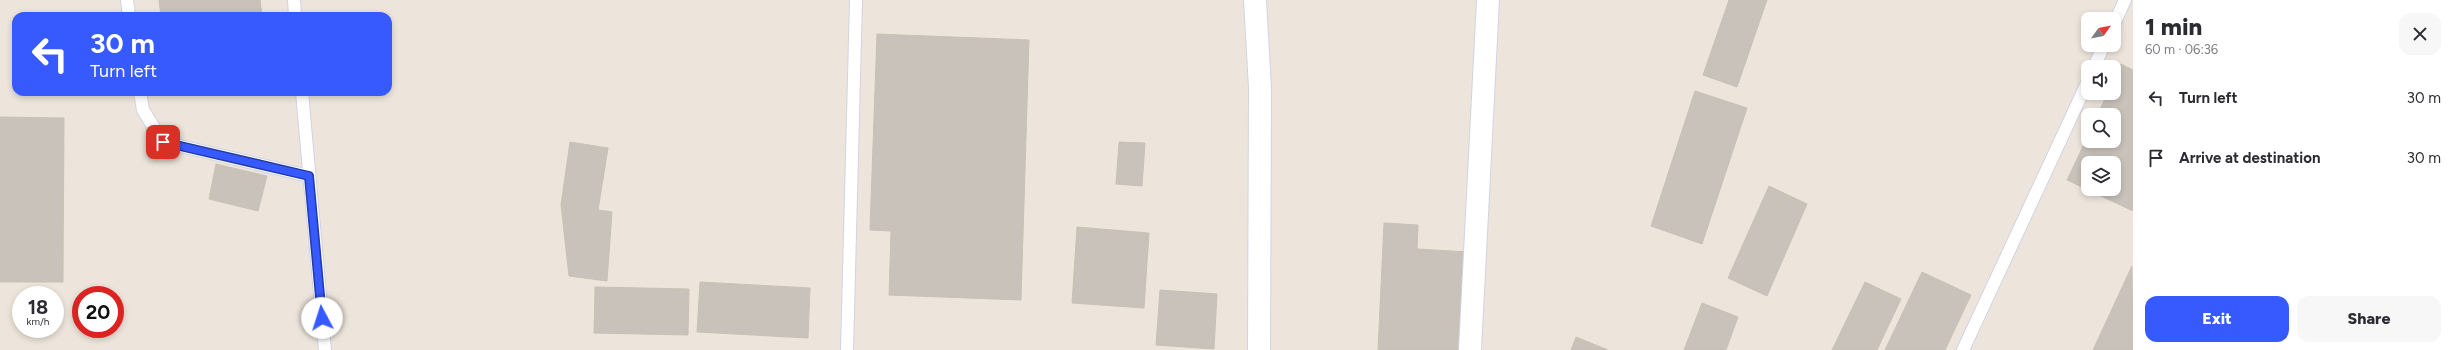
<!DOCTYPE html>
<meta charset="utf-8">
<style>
body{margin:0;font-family:Figtree,sans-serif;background:#f7f7f7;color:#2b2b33;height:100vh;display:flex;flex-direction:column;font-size:15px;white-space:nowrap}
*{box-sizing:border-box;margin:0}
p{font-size:13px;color:#7c7c81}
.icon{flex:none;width:22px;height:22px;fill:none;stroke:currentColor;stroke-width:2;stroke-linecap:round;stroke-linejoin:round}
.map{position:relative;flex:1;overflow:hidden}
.side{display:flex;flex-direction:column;background:#fff;width:320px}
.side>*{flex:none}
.hud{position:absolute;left:12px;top:12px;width:380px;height:84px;border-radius:12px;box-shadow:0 2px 6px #0003;background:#365aff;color:#fff;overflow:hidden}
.needle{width:26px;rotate:57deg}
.tools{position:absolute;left:2081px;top:12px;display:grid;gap:8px}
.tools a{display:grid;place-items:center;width:40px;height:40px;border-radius:8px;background:#fff;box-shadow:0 2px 6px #0003;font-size:20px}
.speed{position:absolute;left:12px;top:286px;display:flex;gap:8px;font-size:20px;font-weight:700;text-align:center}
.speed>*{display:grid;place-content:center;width:52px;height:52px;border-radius:50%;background:#fff;box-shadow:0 2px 6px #0003;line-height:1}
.speed small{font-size:10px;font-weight:400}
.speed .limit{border:6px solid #d22;background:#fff;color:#111}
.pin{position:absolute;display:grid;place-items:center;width:34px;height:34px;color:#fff;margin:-17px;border-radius:8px;box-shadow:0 2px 6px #0006}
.me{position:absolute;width:44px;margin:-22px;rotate:355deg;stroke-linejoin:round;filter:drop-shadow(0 0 3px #0008)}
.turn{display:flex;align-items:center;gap:14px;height:84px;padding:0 12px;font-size:18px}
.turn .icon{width:52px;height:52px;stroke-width:2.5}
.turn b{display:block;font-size:28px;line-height:34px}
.round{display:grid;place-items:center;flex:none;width:42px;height:42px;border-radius:12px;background:#f7f7f7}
.headline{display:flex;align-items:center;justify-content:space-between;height:68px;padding:0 12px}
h1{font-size:24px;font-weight:800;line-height:30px}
.cta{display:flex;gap:8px;margin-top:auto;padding:8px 12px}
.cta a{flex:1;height:46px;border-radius:12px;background:#365aff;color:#fff;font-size:16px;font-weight:800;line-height:46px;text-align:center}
.cta a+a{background:#f7f7f7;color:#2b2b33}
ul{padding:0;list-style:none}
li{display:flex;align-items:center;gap:12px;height:60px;padding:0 12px}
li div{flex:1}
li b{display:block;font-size:15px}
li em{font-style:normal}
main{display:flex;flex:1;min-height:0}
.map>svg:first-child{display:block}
.building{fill:#c8c2ba;stroke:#c9c1b4;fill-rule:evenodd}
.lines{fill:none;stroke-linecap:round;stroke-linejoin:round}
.lane-casing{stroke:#d0d3e4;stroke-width:14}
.street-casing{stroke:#d0d3e4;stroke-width:24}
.lane{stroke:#fff;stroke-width:12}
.street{stroke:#fff;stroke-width:22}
.route-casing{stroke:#233aa6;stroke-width:10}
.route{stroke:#365aff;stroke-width:7}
</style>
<main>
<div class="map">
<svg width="2133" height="350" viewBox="0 0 2133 350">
<rect width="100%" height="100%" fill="#ede5db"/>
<g class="building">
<polygon points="159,0 260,0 262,16 161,16"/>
<polygon points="1729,0 1767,0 1737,87 1703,75"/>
<polygon points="877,34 1029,40 1021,300 889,295 891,231 870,230"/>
<path d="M2121 64 2133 70V211L2067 180 2088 136V141H2114V115H2097L2108 93H2114V79ZM2088 163H2114V189H2088Z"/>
<polygon points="1695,91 1747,108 1702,244 1651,226"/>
<polygon points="0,117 64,118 63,282 0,282"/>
<polygon points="570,142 608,148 598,210 612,212 607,281 569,276 561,205"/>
<polygon points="1119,142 1145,143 1142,186 1116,184"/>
<polygon points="216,164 267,176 258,211 209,199"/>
<polygon points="1769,186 1807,204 1767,296 1728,278"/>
<polygon points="1384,223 1418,225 1417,249 1468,252 1463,350 1378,350"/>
<polygon points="1077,227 1149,233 1144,308 1072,303"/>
<polygon points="2132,266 2133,350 2093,350"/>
<polygon points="1922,272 1971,295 1945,350 1885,350"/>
<polygon points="700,282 810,288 808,338 697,332"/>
<polygon points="1865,282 1901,299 1877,350 1832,350"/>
<polygon points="595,287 689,289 688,335 594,333"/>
<polygon points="1160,290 1217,294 1214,349 1156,345"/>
<polygon points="1702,303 1738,317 1726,350 1684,350"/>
<polygon points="1576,337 1608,350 1571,350"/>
</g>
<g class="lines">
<defs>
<g id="lane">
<polyline points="127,0 129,16"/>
<polyline points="294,0 295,16"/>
<polyline points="2114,24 2125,0"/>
<polyline points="2094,67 2104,45"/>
<polyline points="140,92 143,110 163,142 309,176"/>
<polyline points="302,92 325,350"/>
<polyline points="847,350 856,0"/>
<polyline points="1963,350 2088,81"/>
</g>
<g id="street">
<polyline points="1255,0 1260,88 1259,350"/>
<polyline points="1470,350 1488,0"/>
</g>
</defs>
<use href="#lane" class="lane-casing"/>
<use href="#street" class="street-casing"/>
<use href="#lane" class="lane"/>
<use href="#street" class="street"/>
</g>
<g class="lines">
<defs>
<polyline id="route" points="163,142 309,176 322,318"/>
</defs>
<use href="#route" class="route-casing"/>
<use href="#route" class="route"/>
</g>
</svg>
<div class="tools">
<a><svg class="needle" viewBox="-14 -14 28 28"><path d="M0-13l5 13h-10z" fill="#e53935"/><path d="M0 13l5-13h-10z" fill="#7c7c81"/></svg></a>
<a><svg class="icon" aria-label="sound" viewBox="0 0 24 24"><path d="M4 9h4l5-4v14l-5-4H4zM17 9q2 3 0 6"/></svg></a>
<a><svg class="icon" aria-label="search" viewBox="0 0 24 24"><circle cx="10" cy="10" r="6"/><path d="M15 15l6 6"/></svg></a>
<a><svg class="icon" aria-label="layers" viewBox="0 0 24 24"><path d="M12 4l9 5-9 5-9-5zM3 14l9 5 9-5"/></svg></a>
</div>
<div class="speed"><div>18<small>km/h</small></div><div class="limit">20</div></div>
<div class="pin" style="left:163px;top:142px;background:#d93025"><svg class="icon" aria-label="arrive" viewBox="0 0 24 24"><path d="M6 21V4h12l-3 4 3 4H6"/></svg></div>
<svg class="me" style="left:322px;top:318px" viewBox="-20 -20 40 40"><circle r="19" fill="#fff"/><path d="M0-13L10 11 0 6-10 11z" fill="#365aff"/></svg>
<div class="hud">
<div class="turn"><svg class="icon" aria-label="left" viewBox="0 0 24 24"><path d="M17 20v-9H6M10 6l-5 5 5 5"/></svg><div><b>30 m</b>Turn left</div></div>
</div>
</div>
<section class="side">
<div class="headline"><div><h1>1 min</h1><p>60 m · 06:36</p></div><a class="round"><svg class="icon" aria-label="close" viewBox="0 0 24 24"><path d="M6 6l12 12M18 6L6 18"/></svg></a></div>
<ul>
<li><svg class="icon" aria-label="left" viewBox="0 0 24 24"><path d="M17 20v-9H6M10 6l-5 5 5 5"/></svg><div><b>Turn left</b></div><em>30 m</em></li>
<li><svg class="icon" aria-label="arrive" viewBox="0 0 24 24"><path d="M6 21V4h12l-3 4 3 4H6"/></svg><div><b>Arrive at destination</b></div><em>30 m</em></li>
</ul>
<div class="cta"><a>Exit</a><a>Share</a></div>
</section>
</main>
